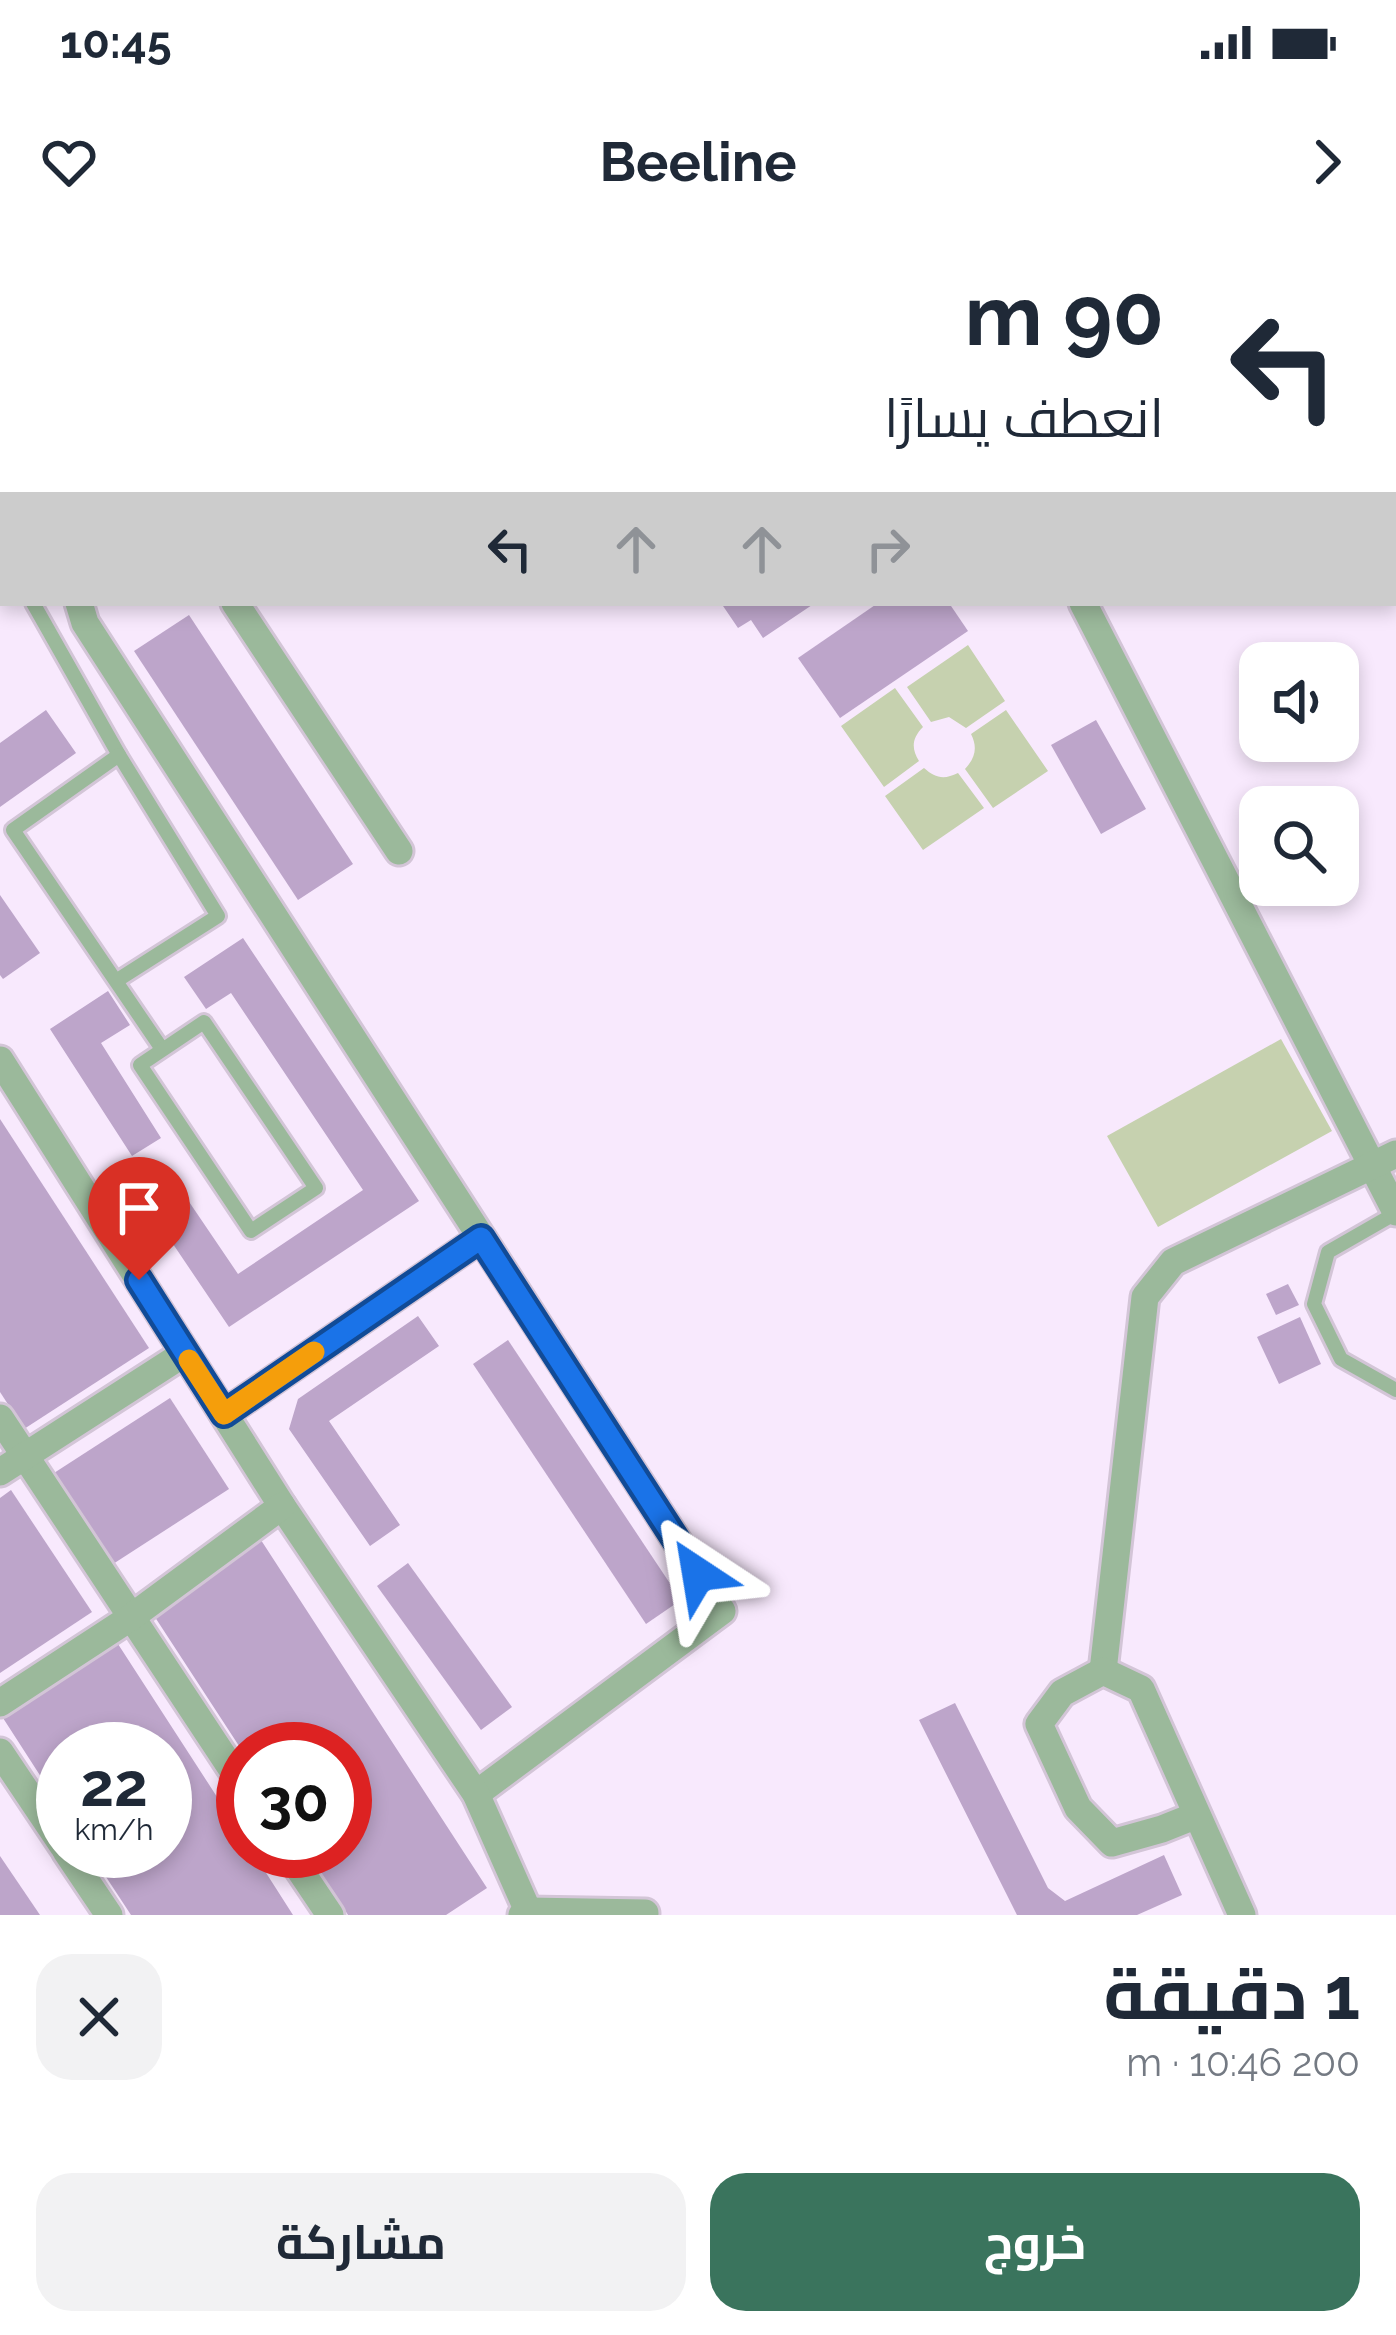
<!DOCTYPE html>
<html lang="ar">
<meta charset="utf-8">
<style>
body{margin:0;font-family:Raleway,Cairo,sans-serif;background:#f2f2f3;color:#1f2937;direction:rtl;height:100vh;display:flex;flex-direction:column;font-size:45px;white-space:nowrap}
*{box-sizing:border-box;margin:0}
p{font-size:39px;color:#747a83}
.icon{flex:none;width:66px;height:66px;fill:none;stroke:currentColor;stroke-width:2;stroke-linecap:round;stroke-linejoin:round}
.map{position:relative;height:1675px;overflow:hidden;direction:ltr}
.details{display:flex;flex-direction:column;background:#fff;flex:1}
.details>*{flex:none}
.guide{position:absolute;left:0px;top:0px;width:1398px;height:366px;box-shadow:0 6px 18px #0003;direction:rtl;background:#fff;color:#1f2937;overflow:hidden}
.fabs{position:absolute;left:1239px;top:402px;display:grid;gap:24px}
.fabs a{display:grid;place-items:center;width:120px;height:120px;border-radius:24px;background:#fff;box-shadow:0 6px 18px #0003;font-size:60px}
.speed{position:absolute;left:36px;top:1482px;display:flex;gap:24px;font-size:60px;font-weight:700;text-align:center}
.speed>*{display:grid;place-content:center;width:156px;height:156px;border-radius:50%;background:#fff;box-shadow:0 6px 18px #0003;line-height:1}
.speed small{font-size:30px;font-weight:400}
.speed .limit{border:18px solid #d22;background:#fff;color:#111}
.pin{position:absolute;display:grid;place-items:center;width:102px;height:102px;color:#fff;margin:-123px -51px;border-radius:50% 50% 50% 0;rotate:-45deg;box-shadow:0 0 12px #0007}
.pin .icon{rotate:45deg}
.me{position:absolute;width:132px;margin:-66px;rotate:327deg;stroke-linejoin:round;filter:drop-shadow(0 0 9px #0008)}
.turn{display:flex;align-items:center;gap:42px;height:252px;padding:0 36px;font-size:54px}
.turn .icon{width:156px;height:156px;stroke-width:2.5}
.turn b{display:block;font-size:84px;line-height:102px}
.lanes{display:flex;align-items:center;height:114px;padding:0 36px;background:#0003;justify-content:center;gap:60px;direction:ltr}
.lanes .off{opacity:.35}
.round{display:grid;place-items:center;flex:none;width:126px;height:126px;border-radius:36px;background:#f2f2f3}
.head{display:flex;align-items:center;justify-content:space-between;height:204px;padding:0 36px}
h1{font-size:72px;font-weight:700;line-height:90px}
.button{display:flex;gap:24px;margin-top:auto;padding:24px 36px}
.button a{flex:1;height:138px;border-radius:36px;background:#3a745d;color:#fff;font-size:48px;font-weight:700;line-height:138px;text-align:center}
.button a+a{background:#f2f2f3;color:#1f2937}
.status{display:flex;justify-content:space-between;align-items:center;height:84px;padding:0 60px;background:#fff;direction:ltr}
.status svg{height:33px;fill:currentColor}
header{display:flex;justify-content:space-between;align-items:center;height:156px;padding:0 36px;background:#fff;font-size:54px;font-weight:700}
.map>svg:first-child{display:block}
.green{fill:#c6d1af}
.building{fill:#bda5ca}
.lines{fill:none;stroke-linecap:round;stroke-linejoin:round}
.lane-casing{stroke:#d3c5d7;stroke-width:20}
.street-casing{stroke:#d3c5d7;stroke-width:33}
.highway-casing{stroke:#d3c5d7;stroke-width:54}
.lane{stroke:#9bb99b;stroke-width:14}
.street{stroke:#9bb99b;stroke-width:27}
.highway{stroke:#33783a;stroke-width:48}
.route-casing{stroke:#114b97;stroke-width:30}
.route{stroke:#1a73e8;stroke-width:21}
.slow{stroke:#f59e0b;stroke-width:21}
</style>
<div class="status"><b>10:45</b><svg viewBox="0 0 49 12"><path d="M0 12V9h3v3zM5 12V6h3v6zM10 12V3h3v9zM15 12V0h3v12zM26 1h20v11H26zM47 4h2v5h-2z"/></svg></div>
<header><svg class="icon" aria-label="forward" viewBox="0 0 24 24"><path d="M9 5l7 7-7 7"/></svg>Beeline<svg class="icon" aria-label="heart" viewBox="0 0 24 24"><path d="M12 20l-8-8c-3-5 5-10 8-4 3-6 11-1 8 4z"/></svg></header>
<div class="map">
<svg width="1396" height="1675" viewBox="0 0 1396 1675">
<rect width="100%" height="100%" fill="#f8e9fd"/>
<g class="green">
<polygon points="968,405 1005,461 966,488 949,477 931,482 907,447"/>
<path d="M895 448 923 487C912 498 911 508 919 521L884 547 841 486Z"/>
<path d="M1006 470 1048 531 993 568 965 529C975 518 978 508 971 494Z"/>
<path d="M924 528C935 538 944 540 958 533L984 568 923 610 885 556Z"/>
<polygon points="1281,799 1332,891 1158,987 1107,896"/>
</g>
<g class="building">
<polygon points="721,363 815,363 763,398 751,380 738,388"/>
<polygon points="878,363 949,363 968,391 840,478 798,418"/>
<polygon points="189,375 353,624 298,660 134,411"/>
<polygon points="46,470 76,513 0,567 0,503"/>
<polygon points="1096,480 1146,569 1101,594 1051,505"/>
<polygon points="0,655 40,713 3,739 0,735"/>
<polygon points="243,698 419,961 229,1087 146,964 177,944 238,1034 363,950 231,753 206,769 184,737"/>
<polygon points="108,751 130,785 101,803 161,898 132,916 50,789"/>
<polygon points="0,879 149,1108 24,1189 0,1152"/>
<polygon points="1288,1044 1299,1065 1276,1075 1266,1054"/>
<polygon points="418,1076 439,1106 329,1181 400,1285 370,1306 289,1189 298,1159"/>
<polygon points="1300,1077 1321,1124 1279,1144 1257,1097"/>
<polygon points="508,1100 681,1360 646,1384 473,1124"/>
<polygon points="170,1158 229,1249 113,1324 54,1233"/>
<polygon points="11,1250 92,1372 0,1433 0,1258"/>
<polygon points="259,1297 487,1648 446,1675 348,1675 307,1611 345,1611 345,1509 241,1509 149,1368"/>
<polygon points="408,1323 512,1467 481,1490 377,1346"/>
<polygon points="118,1404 243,1597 243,1611 252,1611 293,1675 131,1675 89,1611 165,1611 165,1509 63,1509 63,1571 3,1478"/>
<polygon points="955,1463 1048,1648 1065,1661 1164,1615 1182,1655 1137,1675 1017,1675 919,1480"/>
<polygon points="0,1616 40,1675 0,1675"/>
</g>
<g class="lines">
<defs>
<g id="lane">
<polyline points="33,363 119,515"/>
<polyline points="116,741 218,676 119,515 13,590 162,809"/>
<polygon points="204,782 316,948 251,991 140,825"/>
<polyline points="1396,973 1328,1012 1314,1064 1341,1119 1396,1150"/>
</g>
<g id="street">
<polyline points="895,0 896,3"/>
<polyline points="79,363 85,383 722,1371 476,1554"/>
<polyline points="235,363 399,611"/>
<polyline points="1083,363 1396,972"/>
<polyline points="0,820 282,1266 476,1554 528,1671"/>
<polyline points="224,1174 481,998"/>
<polyline points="0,1178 243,1546"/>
<polyline points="0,1232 185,1113"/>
<polyline points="1103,1431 1145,1057 1173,1022 1396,914"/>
<polyline points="0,1463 130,1378 282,1266"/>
<polyline points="0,1512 63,1606"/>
<polyline points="1197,1575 1162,1589 1112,1603 1078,1568 1039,1484 1062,1453 1103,1431 1141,1449 1242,1675"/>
<polyline points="66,1611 109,1675"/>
<polyline points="287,1611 330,1675"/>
<polyline points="522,1675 528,1671 645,1673"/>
</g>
<g id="highway">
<polyline points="445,3 450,0"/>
<polyline points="531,3 535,0"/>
<polyline points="0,270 3,268"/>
<polyline points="0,331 3,330"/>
</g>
</defs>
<use href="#lane" class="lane-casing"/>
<use href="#street" class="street-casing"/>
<use href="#highway" class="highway-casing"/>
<use href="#lane" class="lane"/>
<use href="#street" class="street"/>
<use href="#highway" class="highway"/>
</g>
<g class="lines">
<defs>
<polyline id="route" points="139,1040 224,1174 481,998 698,1334"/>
</defs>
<use href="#route" class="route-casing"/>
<use href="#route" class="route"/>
<polyline class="slow" points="189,1120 224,1174 314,1112"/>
</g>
</svg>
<div class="fabs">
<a><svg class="icon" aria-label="sound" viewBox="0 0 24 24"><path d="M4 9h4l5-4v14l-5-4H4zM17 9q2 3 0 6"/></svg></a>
<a><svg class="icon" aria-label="search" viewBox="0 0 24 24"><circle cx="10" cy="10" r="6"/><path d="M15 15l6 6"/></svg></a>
</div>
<div class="speed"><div>22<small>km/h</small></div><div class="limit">30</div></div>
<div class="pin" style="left:139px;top:1040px;background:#d93025"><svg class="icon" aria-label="arrive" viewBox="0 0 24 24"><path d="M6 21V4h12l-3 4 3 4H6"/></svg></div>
<svg class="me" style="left:698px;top:1334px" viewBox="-20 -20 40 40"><path d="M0-17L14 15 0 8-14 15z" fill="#1a73e8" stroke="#fff" stroke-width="4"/></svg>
<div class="guide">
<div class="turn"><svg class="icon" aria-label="left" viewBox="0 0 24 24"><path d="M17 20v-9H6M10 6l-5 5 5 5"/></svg><div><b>90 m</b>انعطف يسارًا</div></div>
<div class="lanes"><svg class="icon" aria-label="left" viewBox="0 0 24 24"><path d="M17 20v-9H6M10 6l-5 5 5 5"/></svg><svg class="icon off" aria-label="ahead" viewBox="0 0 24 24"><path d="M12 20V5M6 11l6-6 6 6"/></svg><svg class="icon off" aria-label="ahead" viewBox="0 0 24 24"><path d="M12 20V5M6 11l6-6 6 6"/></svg><svg class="icon off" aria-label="right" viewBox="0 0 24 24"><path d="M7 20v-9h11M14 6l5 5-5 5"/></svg></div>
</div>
</div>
<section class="details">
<div class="head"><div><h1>1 دقيقة</h1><p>200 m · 10:46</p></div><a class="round"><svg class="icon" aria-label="close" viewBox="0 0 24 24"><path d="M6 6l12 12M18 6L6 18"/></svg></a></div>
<div class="button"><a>خروج</a><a>مشاركة</a></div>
</section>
